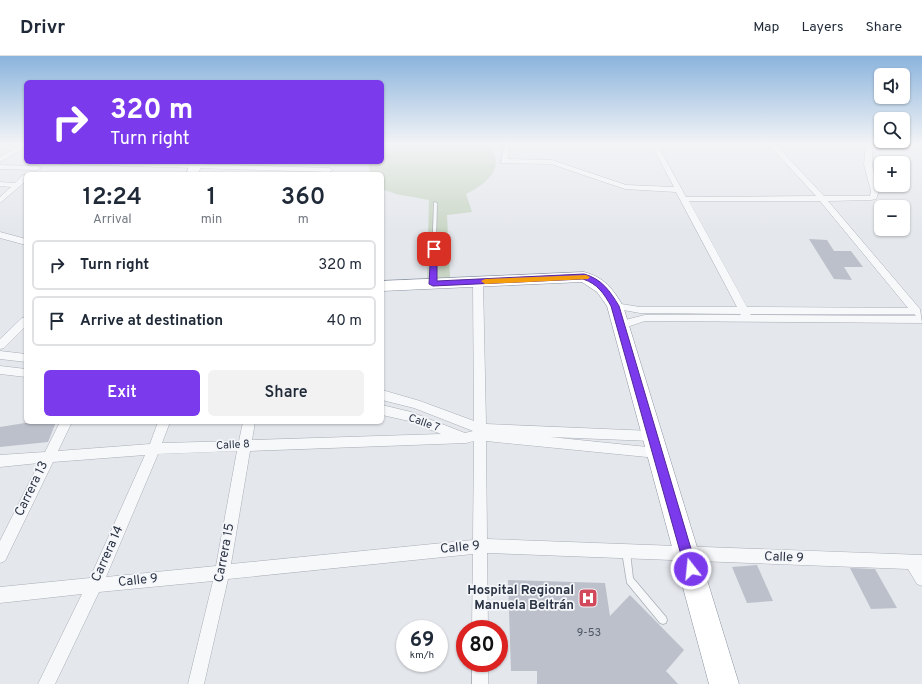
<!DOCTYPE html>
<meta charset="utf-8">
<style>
body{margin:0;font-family:Overpass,sans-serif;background:#f2f2f3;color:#1f2937;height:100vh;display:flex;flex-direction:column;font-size:15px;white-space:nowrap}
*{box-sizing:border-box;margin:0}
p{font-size:13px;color:#747a83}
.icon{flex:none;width:22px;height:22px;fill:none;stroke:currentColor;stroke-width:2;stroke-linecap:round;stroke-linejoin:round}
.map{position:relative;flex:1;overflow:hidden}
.details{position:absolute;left:24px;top:116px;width:360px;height:252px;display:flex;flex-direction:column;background:#fff;border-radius:6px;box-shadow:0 1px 3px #0004}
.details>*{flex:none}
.banner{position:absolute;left:24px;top:24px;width:360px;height:84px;border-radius:6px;box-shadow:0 1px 3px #0004;background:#7c3aed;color:#fff;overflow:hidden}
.controls{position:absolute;left:874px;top:12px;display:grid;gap:8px}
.controls a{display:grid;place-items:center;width:36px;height:36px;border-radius:6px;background:#fff;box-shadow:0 1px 3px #0004;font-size:20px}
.speed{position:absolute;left:396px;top:564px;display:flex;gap:8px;font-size:20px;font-weight:700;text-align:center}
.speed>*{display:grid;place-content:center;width:52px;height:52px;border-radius:50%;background:#fff;box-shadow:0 1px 3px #0004;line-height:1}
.speed small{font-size:10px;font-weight:400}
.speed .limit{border:6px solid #d22;background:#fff;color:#111}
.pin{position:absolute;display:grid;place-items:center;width:34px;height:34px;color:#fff;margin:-17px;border-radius:8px;box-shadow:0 2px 6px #0006}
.me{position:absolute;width:44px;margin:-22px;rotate:344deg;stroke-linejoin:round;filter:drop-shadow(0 0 3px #0008)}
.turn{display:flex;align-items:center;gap:14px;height:84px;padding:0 20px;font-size:18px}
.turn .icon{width:52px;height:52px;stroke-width:2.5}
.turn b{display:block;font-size:28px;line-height:34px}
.eta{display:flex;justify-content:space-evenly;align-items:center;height:68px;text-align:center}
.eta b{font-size:24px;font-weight:600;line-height:28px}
.primary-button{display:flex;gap:8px;margin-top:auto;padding:8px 20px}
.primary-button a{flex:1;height:46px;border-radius:6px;background:#7c3aed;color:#fff;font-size:16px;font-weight:600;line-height:46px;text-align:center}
.primary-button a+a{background:#f2f2f3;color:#1f2937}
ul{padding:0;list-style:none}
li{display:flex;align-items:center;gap:12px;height:50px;margin:0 8px 6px;padding:0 12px;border:2px solid #e0e1e3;border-radius:6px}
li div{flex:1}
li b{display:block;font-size:15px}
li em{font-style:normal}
header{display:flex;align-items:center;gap:24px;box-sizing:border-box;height:56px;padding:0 20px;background:#fff;border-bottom:1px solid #e0e1e3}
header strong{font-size:19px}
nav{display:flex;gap:22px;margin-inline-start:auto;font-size:14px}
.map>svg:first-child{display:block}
.green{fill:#c9d6c5}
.building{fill:#bbc0ca}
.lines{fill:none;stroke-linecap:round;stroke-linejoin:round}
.lane-casing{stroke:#a9aeb7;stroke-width:1.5}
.street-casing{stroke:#a9aeb7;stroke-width:1}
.highway-casing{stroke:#8b94a3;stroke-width:1}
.lane{fill:#f7f8fa;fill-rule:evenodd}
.street{fill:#f7f8fa;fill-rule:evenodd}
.highway{fill:#fff;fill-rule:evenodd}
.route{fill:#7c3aed;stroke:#51269a}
.slow{fill:#f59e0b}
.labels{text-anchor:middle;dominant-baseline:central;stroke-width:3.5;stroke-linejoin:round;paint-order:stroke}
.street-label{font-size:11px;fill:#2b3445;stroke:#f4f6f9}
.near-number-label{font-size:11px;fill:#4f5766}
.near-street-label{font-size:13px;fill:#2b3445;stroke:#f4f6f9}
.near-poi-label{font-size:13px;font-weight:bold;fill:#2b3445;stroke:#f4f6f9;text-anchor:end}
</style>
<header>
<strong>Drivr</strong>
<nav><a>Map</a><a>Layers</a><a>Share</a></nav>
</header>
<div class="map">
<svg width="922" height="628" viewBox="0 0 922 628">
<rect width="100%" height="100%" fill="#e4e7ec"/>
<path class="green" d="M382 88H487C508 111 487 127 466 138L472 156 447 159 450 221 427 224 429 144 396 138 382 133V118H370L368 106H382Z"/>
<g class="building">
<polygon points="809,183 827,184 834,195 851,195 863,211 844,211 852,224 834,223"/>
<polygon points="31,366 56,366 48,386 0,391 0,371"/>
<polygon points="757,509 773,545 747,547 732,511"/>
<polygon points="850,512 875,513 897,552 871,553"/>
<polygon points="508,524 605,527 610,560 630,539 684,594 666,615 678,628 537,628 537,615 511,615"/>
</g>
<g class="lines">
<defs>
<g id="lane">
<polygon points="434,146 437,147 435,228 433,230 431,228"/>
<polygon points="626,492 629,493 630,496 633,522 666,561 667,564 666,567 663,568 660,567 627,527 622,496 623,493"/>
</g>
<g id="street">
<polygon points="0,88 26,88 26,91 0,106 0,101 18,90 0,91"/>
<path d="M504 88H510L508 103 552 104 626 129 674 131 651 88H657L686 141 816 140 768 88H775L824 140H870L871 135 864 109 866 88H872V109L879 135 876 143 871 144 828 145 920 253 922 267 645 265 621 273 617 272 616 269 617 266 645 259H741L740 258 640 257 612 252 610 250 612 248 615 247 640 251H737L676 136 625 133 551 108 501 107ZM689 145H820L908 252 747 251ZM750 258H914L916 260 751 259Z"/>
<polygon points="55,106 131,106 329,112 333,114 329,116 59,108"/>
<polygon points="0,109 37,110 41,112 37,114 0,113"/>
<polygon points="23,119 26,119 26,125 0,147 0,141 11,131 0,130 0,126 15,127"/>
<polygon points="0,176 26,183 26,189 0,182"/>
<path d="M478 223 483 226 486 368 652 375 656 376 658 380 656 384 652 385 550 381 657 392 661 393 663 397 661 401 657 402 486 385 487 483 922 499V530L917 528 908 513 487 497 488 573H472L473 498 228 523 204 628H188L213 525 99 536 55 628H38L82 538 0 547V531L90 522 145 399 53 406 5 505 0 507V485L39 407 0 411V399L45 396 60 366H72L58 395 150 388 158 366H170L162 387 239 385 243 366H255L252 384 441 378 409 365 382 359V349L411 356 465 377 473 375 414 352 382 344V334L420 345 474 365 473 226ZM474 385 473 484 231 508 250 395 466 387ZM237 395 216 510 106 521 158 398Z"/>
<polygon points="26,261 26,270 4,292 0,293 0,283 22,262"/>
<polygon points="0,295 26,298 26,306 0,303"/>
<polygon points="0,310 26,313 26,321 0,318"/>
<rect x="472" y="607" width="16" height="21"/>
</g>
<g id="highway">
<polygon points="191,106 203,106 198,118 186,118"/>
<path d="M584 216C604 221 613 233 623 250L739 628H709L607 250 597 236 582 226 382 235V225Z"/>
</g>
</defs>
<use href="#lane" class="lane-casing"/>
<use href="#street" class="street-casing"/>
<use href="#highway" class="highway-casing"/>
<use href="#lane" class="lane"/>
<use href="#street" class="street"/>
<use href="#highway" class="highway"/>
</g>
<linearGradient id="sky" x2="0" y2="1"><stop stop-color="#8bb4dd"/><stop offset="0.5" stop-color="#f3f4f6"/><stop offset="1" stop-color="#f3f4f6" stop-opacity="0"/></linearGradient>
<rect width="922" height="176" fill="url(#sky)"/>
<path class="route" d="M431 191 437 193V225L584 218C602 223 610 235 619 250L697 513 695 517 691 519 687 517 685 513 611 250C604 238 598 228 583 223L433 230 429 228Z"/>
<polygon class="slow" points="586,219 590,221 588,223 485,228 481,225 485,223"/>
<defs>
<symbol id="hospital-square" viewBox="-11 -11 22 22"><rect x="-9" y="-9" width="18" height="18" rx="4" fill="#d1495b" stroke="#f4f6f9"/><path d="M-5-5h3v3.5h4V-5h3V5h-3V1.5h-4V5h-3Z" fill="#fff"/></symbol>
</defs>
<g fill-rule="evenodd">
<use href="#hospital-square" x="577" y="531" width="22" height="22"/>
</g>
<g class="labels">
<g class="street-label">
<text transform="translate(424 367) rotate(19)">Calle 7</text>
<text transform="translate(233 389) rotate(-3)">Calle 8</text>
</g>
<g class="near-number-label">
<text x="589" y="577">9-53</text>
</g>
<g class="near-street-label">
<text transform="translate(32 433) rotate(-64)">Carrera 13</text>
<text transform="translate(460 492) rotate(-5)">Calle 9</text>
<text transform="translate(225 497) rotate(-79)">Carrera 15</text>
<text transform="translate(108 498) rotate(-66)">Carrera 14</text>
<text transform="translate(784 502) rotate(2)">Calle 9</text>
<text transform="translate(138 525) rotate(-6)">Calle 9</text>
</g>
<g class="near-poi-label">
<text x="574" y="535">Hospital Regional<tspan x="574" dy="15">Manuela Beltrán</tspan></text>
</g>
</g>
</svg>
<div class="controls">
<a><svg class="icon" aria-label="sound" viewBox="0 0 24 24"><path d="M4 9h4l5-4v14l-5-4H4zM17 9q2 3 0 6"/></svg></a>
<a><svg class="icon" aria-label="search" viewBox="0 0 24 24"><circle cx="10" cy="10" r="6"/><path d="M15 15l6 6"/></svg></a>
<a>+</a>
<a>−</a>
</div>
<div class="speed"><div>69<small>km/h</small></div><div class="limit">80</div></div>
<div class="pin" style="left:434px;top:193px;background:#d93025"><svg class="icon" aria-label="arrive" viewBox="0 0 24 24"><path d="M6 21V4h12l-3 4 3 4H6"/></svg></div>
<svg class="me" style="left:691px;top:513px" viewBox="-20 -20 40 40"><circle r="17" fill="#7c3aed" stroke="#fff" stroke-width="3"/><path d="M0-11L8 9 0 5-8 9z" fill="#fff"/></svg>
<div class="banner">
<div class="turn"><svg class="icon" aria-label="right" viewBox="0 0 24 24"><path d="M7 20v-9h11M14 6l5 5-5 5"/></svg><div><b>320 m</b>Turn right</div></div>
</div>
<section class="details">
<div class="eta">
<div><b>12:24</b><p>Arrival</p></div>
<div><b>1</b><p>min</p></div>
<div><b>360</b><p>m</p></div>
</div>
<ul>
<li><svg class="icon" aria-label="right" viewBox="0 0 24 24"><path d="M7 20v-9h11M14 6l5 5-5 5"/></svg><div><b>Turn right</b></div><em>320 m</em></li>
<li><svg class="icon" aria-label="arrive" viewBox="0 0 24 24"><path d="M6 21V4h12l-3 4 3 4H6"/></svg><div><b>Arrive at destination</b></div><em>40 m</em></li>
</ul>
<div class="primary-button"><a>Exit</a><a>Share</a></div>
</section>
</div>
